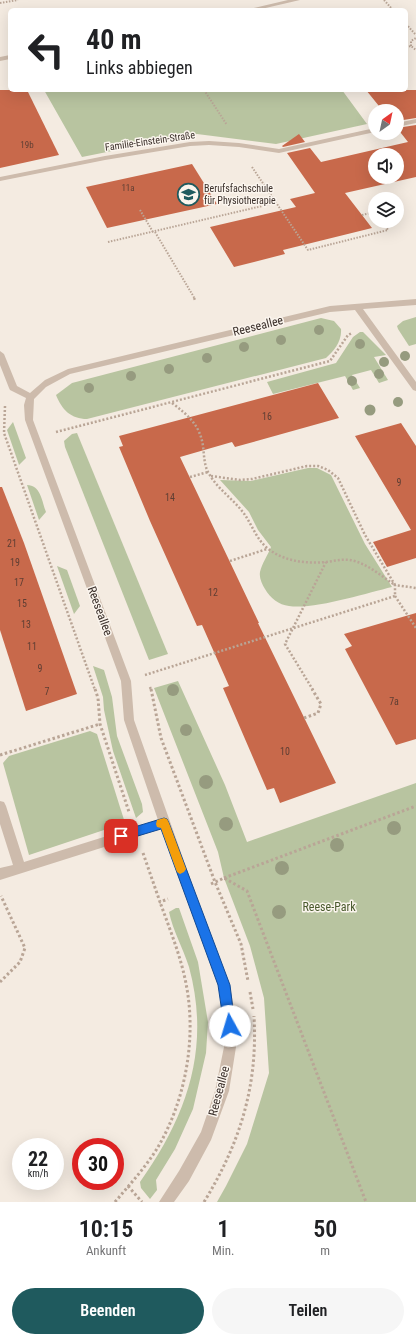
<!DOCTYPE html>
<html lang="de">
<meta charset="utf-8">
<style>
body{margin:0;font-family:"Roboto Condensed",sans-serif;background:#f6f6f6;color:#202124;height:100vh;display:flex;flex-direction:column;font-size:15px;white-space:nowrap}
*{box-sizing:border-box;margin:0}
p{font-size:13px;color:#757577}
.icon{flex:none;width:22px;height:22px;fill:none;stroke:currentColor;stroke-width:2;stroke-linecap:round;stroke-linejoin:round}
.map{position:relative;height:1202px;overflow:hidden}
.panel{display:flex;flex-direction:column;background:#fff;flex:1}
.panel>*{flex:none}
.guide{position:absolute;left:8px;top:8px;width:400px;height:84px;border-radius:6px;box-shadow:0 4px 16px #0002;background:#fff;color:#202124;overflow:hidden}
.needle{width:26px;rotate:33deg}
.fabs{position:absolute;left:368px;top:104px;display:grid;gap:8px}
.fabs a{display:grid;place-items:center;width:36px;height:36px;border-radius:50%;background:#fff;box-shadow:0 4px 16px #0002;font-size:20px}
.speed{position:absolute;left:12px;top:1138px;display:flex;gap:8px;font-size:20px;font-weight:700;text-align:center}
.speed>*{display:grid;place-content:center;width:52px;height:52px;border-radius:50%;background:#fff;box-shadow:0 4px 16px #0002;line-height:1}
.speed small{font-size:10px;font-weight:400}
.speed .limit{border:6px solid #d22;background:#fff;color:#111}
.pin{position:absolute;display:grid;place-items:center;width:34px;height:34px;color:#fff;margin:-17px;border-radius:8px;box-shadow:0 2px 6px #0006}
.me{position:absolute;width:44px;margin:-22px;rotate:354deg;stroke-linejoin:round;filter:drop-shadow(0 0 3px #0008)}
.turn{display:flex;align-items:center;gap:14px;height:84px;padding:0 12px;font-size:18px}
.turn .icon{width:52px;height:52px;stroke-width:2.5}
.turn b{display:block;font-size:28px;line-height:34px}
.eta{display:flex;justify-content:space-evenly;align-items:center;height:68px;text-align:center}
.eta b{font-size:24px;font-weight:600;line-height:28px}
.cta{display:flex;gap:8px;margin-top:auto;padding:8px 12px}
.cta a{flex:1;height:46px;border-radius:24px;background:#1f5a5e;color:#fff;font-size:16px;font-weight:600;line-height:46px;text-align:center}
.cta a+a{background:#f6f6f6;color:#202124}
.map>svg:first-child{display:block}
.green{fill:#b8c4a0}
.building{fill:#c8694b;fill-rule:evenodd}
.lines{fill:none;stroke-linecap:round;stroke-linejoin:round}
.path-far2{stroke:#b9a596;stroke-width:2;stroke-dasharray:1.5 1.5;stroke-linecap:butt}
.path-far1{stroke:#b9a596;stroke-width:2.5;stroke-dasharray:2 2;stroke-linecap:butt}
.path{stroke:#b9a596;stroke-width:3;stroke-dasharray:2.5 2.5;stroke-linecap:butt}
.minor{fill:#cdbbac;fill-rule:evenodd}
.tree{fill:#969b7f}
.route{fill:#1a73e8;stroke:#114b97}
.slow{fill:#f59e0b}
.labels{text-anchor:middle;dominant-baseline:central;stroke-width:3;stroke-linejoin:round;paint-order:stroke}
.far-number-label{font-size:9px;fill:#5e3e33}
.far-street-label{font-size:10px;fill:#3b302b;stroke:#fbf5ee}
.far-poi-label{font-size:10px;fill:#3b302b;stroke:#fbf5ee;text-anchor:start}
.number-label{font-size:10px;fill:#5e3e33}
.street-label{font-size:12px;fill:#3b302b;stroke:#fbf5ee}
.park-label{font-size:12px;fill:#4a5a2e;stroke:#fbf5ee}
</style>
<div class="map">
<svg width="416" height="1202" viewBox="0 0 416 1202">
<rect width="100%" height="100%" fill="#f4ebe1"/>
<g class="green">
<polygon points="44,90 342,90 367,124 276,144 197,134 82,157"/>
<polygon points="416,317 416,344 409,346 398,329 397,326 403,321"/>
<path d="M321 318 334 321 341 329C342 341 334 351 326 358L87 419C71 419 62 410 56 395L72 383Z"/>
<polygon points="360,332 363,332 386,355 374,357 388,380 379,383 371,370 352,375 360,388 353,390 345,376 273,394 267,382 336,363 353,337"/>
<polygon points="13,422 26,458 19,465 7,430"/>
<polygon points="77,433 168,654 149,660 65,447 64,441 72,434"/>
<path d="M308 468H317L331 475 365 544 392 587C367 593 313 610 289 606 279 605 270 598 265 589 262 584 259 578 260 572 262 563 268 555 271 547L258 530 249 512 220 480 251 481Z"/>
<path d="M27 485C41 485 42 502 46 512L39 520Z"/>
<polygon points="57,566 67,570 80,606 74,614"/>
<polygon points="93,666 104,670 112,697 117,736 142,804 143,812 136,818 113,751 104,710 103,697"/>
<polygon points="178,681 225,785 247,842 416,783 416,1202 217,1202 226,1186 247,1144 269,1073 264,998 250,946 224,878 218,852 154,688"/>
<polygon points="90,731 97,734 125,823 29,855 3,763 9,756"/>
<path d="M176 908H179L198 962 208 1022 206 1053 193 1109 175 1149 156 1180 157 1190 150 1199 141 1188 140 1182C187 1116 211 1048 189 967 183 948 173 931 169 912Z"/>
</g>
<g class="building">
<polygon points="0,90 27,90 59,155 0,168"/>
<polygon points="366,90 416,90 416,118 397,121 397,111 383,111"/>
<path d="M416 125V177L345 193 372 228 283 250 285 254 234 267 210 227 296 207 290 199 315 193 287 153 310 148 321 162 408 142 397 128ZM375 155H397V177H375Z"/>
<polygon points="299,134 305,142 283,147 282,146"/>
<polygon points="192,164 217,204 107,228 86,187"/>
<polygon points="318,383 339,418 235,447 232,442 180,457 259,623 258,623 336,783 280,803 274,788 267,790 223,688 229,686 202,625 197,626 150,521 119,447 123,446 119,436"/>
<polygon points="401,423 416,446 416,558 387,567 373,542 411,530 355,436"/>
<polygon points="0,487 2,487 24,543 77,694 26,711 0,630"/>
<polygon points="416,613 416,739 396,745 345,649 352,646 344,634"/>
</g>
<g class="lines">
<g class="path-far2">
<polyline points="384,0 393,10"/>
<polyline points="0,3 18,0"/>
<polyline points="406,24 416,35"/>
<polyline points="411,46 411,41 416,38"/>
<polyline points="406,47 411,46 416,50"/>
<polyline points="204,90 227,125"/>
<polyline points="252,167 308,250 388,230 382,221"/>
<polyline points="140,210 153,232"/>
<polyline points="362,215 375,212"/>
<polyline points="155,232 195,299"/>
<polyline points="108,242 275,203"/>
</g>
<g class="path-far1">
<polyline points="194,298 195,300"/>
<path d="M172 403C188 415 200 425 203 446 204 454 204 462 207 470 215 487 231 497 242 511 251 522 255 537 266 547 282 561 305 564 326 562 334 561 342 559 350 560 367 563 381 576 395 585"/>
<polyline points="5,406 4,433 95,690"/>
<polyline points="56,432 330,361 348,335 352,333"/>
<polyline points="211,476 240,480 252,479 307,466 318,466 328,470 338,478 365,535 395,585"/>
<polyline points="190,477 208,472"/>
<polyline points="230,561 267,549"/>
<polyline points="395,596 416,628"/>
<polyline points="145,675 395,596 395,585 416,588"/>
<polyline points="150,687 151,690"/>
<polyline points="313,690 285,644 326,562"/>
</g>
<g class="path">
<polyline points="95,689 98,698 100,724 129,812"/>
<polyline points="151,689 161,738 215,882 241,944 248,981"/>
<polyline points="304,718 318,713 321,704 312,689"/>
<polyline points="0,755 100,724"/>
<polyline points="143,853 160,902 168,899"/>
<polyline points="224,878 416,806"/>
<polyline points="211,884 224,878 247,891 366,1202"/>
<polyline points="0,982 20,962 25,948 1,896"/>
<polyline points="250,992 253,1009"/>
<polyline points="128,1186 142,1202"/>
<path d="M115 1202C130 1184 146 1167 158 1147 185 1101 196 1041 187 989 182 959 170 930 160 902"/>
<path d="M204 1202C240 1143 258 1086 254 1016"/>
</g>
<g class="minor">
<polygon points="288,0 300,0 257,10 245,10"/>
<polygon points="10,55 10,59 0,61 0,57"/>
<polygon points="416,119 416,123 397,127 397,123"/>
<polygon points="375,128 375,132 279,153 239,147 209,145 190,146 105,160 0,181 0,177 105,156 190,142 209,141 239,143 279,149"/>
<polygon points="416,299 416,305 363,309 416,382 416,391 413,390 355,310 330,312 70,374 46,387 34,399 33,420 131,681 134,720 195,892 230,985 235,1015 236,1047 229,1091 211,1140 189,1181 174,1202 159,1202 179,1171 201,1132 215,1091 224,1047 223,1015 218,985 161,829 0,880 0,868 13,865 0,824 0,801 4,802 6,806 24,862 158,820 124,720 121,681 25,420 24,405 26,398 10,390 9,388 0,365 0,351 4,354 17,386 30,393 45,380 68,369 330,306"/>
</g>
</g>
<g class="tree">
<circle cx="319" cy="330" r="5"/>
<circle cx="281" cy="340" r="5"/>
<circle cx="360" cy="344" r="5"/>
<circle cx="244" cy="347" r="5"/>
<circle cx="405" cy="356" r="5"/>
<circle cx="207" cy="358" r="5"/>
<circle cx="384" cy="362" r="5"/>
<circle cx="169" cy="369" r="5"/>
<circle cx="379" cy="374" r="5"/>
<circle cx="131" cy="376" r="5"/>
<circle cx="352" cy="381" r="5"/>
<circle cx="89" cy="388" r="5"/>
<circle cx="398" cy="402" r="5"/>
<circle cx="370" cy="410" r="5.5"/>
<circle cx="173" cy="690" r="6"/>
<circle cx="186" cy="730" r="6"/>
<circle cx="206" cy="782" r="7"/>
<circle cx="226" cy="824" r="7"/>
<circle cx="394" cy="828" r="7"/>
<circle cx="337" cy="845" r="7"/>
<circle cx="282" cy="868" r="7"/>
<circle cx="279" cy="912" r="7"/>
</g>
<polygon class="route" points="164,818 167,819 169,823 230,985 235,1026 234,1030 230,1031 225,1030 224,1026 218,985 161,829 121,841 117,839 116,836 117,833 121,831"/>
<polygon class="slow" points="164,818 167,819 169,823 186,869 184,872 180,874 177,872 161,828 157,827 156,824 157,820"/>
<defs>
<symbol id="school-ring" viewBox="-11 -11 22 22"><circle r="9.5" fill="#fbf5ee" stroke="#1f5a5e" stroke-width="1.5"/><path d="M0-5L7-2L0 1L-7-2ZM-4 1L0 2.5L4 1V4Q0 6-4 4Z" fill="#1f5a5e"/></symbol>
</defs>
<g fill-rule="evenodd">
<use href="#school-ring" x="176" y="182" width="25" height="25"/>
</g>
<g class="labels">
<g class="far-number-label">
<text x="27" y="145">19b</text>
<text x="128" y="188">11a</text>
</g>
<g class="far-street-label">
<text transform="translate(150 141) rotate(-8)">Familie-Einstein-Straße</text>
</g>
<g class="far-poi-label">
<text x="204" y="188">Berufsfachschule<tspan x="204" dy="12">für Physiotherapie</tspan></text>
</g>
<g class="number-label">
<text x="267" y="416">16</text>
<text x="399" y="482">9</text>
<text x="170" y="497">14</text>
<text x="12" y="543">21</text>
<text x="15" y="562">19</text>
<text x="19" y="582">17</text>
<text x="213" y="592">12</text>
<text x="22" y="603">15</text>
<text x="26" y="624">13</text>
<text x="32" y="646">11</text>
<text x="40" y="668">9</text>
<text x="47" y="691">7</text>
<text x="394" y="701">7a</text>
<text x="285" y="751">10</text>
</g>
<g class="street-label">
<text transform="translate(258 326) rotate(-14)">Reeseallee</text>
<text transform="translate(100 611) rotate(70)">Reeseallee</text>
<text transform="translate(219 1091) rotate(-75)">Reeseallee</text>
</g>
<g class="park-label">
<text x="329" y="907">Reese-Park</text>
</g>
</g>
</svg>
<div class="fabs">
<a><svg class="needle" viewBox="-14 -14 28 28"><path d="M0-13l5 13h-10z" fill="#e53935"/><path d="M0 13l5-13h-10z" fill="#757577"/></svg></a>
<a><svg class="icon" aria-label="sound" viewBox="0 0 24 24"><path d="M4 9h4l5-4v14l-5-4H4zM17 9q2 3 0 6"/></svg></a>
<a><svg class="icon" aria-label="layers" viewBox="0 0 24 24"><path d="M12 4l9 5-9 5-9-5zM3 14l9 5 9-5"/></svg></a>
</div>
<div class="speed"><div>22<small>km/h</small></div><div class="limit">30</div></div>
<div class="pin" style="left:121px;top:836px;background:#d93025"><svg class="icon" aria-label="arrive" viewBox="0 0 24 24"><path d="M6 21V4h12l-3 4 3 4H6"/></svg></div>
<svg class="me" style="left:230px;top:1026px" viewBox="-20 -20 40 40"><circle r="19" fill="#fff"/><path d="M0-13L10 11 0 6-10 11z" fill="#1a73e8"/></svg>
<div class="guide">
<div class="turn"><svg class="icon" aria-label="left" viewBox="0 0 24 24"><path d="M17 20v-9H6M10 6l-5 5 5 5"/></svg><div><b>40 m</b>Links abbiegen</div></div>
</div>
</div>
<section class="panel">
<div class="eta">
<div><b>10:15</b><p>Ankunft</p></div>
<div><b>1</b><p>Min.</p></div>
<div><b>50</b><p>m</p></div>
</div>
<div class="cta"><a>Beenden</a><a>Teilen</a></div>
</section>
